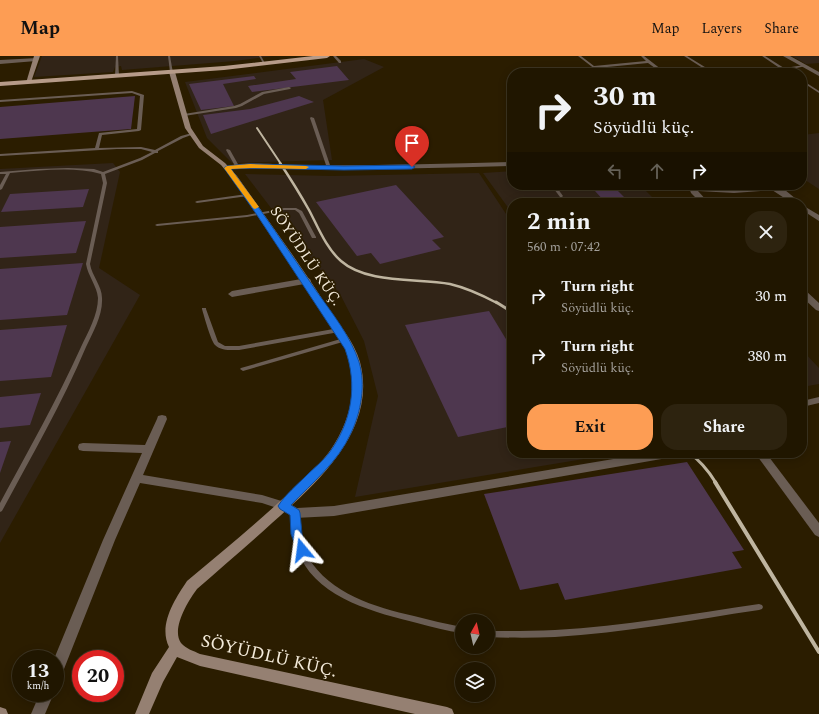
<!DOCTYPE html>
<meta charset="utf-8">
<style>
body{margin:0;font-family:Spectral,serif;background:#2d230f;color:#f1f3f6;height:100vh;display:flex;flex-direction:column;font-size:15px;white-space:nowrap}
*{box-sizing:border-box;margin:0}
p{font-size:13px;color:#a29f99}
.icon{flex:none;width:22px;height:22px;fill:none;stroke:currentColor;stroke-width:2;stroke-linecap:round;stroke-linejoin:round}
.map{position:relative;flex:1;overflow:hidden}
.panel{position:absolute;left:507px;top:142px;width:300px;height:260px;display:flex;flex-direction:column;background:#201600;border-radius:16px;box-shadow:0 2px 10px #0003,0 0 0 1px #3d3522}
.panel>*{flex:none}
.banner{position:absolute;left:507px;top:12px;width:300px;height:122px;border-radius:16px;box-shadow:0 2px 10px #0003,0 0 0 1px #3d3522;background:#201600;color:#f1f3f6;overflow:hidden}
.needle{width:26px;rotate:8deg}
.controls{position:absolute;left:455px;top:558px;display:grid;gap:8px}
.controls a{display:grid;place-items:center;width:40px;height:40px;border-radius:50%;background:#201600;box-shadow:0 2px 10px #0003,0 0 0 1px #3d3522;font-size:20px}
.speed{position:absolute;left:12px;top:594px;display:flex;gap:8px;font-size:20px;font-weight:700;text-align:center}
.speed>*{display:grid;place-content:center;width:52px;height:52px;border-radius:50%;background:#201600;box-shadow:0 2px 10px #0003,0 0 0 1px #3d3522;line-height:1}
.speed small{font-size:10px;font-weight:400}
.speed .limit{border:6px solid #d22;background:#fff;color:#111}
.pin{position:absolute;display:grid;place-items:center;width:34px;height:34px;color:#fff;margin:-41px -17px;border-radius:50% 50% 50% 0;rotate:-45deg;box-shadow:0 0 4px #0007}
.pin .icon{rotate:45deg}
.me{position:absolute;width:44px;margin:-22px;rotate:344deg;stroke-linejoin:round;filter:drop-shadow(0 0 3px #0008)}
.turn{display:flex;align-items:center;gap:14px;height:84px;padding:0 20px;font-size:18px}
.turn .icon{width:52px;height:52px;stroke-width:2.5}
.turn b{display:block;font-size:28px;line-height:34px}
.lanes{display:flex;align-items:center;height:38px;padding:0 20px;background:#0003;justify-content:center;gap:20px;direction:ltr}
.lanes .off{opacity:.35}
.round{display:grid;place-items:center;flex:none;width:42px;height:42px;border-radius:16px;background:#2d230f}
.headline{display:flex;align-items:center;justify-content:space-between;height:68px;padding:0 20px}
h1{font-size:24px;font-weight:700;line-height:30px}
.cta{display:flex;gap:8px;margin-top:auto;padding:8px 20px}
.cta a{flex:1;height:46px;border-radius:16px;background:#fd9d54;color:#111;font-size:16px;font-weight:700;line-height:46px;text-align:center}
.cta a+a{background:#2d230f;color:#f1f3f6}
ul{padding:0;list-style:none}
li{display:flex;align-items:center;gap:12px;height:60px;padding:0 20px}
li div{flex:1}
li b{display:block;font-size:15px}
li em{font-style:normal}
header{display:flex;align-items:center;gap:24px;box-sizing:border-box;height:56px;padding:0 20px;background:#fd9d54;color:#111}
header strong{font-size:19px}
nav{display:flex;gap:22px;margin-inline-start:auto;font-size:14px}
.map>svg:first-child{display:block}
.industrial{fill:#312417}
.building{fill:#4e374f}
.lines{fill:none;stroke-linecap:round;stroke-linejoin:round}
.lane{fill:#6a5d54;fill-rule:evenodd}
.street{fill:#6a5d54;fill-rule:evenodd}
.secondary{fill:#958072;fill-rule:evenodd}
.primary{fill:#b69b89;fill-rule:evenodd}
.rail-far3{stroke:#bfb5a0;stroke-width:2}
.rail-far2{stroke:#bfb5a0;stroke-width:2.5}
.rail-far1{stroke:#bfb5a0;stroke-width:3}
.rail{stroke:#bfb5a0;stroke-width:4}
.route{fill:#1a73e8;stroke:#114b97}
.slow{fill:#f59e0b}
.labels{text-anchor:middle;dominant-baseline:central;stroke-width:3.5;stroke-linejoin:round;paint-order:stroke}
.street-label{font-size:15px;fill:#f4ebda;stroke:#2b1d00}
.near-street-label{font-size:18px;fill:#f4ebda;stroke:#2b1d00}
</style>
<header>
<strong>Map</strong>
<nav><a>Map</a><a>Layers</a><a>Share</a></nav>
</header>
<div class="map">
<svg width="819" height="658" viewBox="0 0 819 658">
<rect width="100%" height="100%" fill="#2b1d00"/>
<g class="industrial">
<polygon points="42,0 273,0 235,5 122,14 121,10 115,11 113,16 34,21"/>
<polygon points="792,0 819,0 819,7 806,8"/>
<polygon points="364,3 384,11 323,44 332,104 232,107 207,82 185,26"/>
<polygon points="819,77 819,133 802,122 802,79"/>
<polygon points="113,107 120,116 99,212 140,239 0,487 0,113"/>
<polygon points="512,115 512,129 640,129 658,147 512,147 512,157 483,117"/>
<polygon points="479,117 512,167 512,397 620,397 355,441 378,340 364,285 340,238 281,165 245,118 332,120"/>
<polygon points="802,294 819,312 819,328 802,331"/>
</g>
<g class="building">
<polygon points="337,10 349,24 252,36 248,30 296,23 290,16"/>
<polygon points="254,20 256,23 223,28 234,50 201,54 189,28"/>
<polygon points="135,40 131,73 0,83 0,51"/>
<polygon points="299,40 314,46 211,78 203,59 250,53"/>
<polygon points="396,129 444,181 432,184 441,193 380,208 371,197 357,200 316,146"/>
<polygon points="615,132 630,147 606,147 595,135"/>
<polygon points="89,133 83,151 1,156 10,138"/>
<polygon points="535,142 539,147 517,147 515,144"/>
<polygon points="86,165 76,197 0,202 0,171"/>
<polygon points="83,207 67,259 0,264 0,213"/>
<polygon points="489,255 512,293 512,370 458,381 405,269"/>
<polygon points="67,269 51,321 0,325 0,274"/>
<polygon points="41,337 30,369 0,372 0,341"/>
<polygon points="11,385 0,417 0,386"/>
<polygon points="687,406 744,494 732,496 742,512 565,544 558,527 520,534 484,438"/>
</g>
<g class="lines">
<g class="lane">
<polygon points="116,0 118,0 119,20 117,21 115,20"/>
<polygon points="168,0 170,0 173,17 170,16"/>
<polygon points="259,0 261,0 266,9 264,9"/>
<polygon points="333,0 336,0 341,5 341,7 339,7"/>
<polygon points="578,0 581,0 594,10 646,5 641,0 644,0 666,17 662,17 648,7 597,12 604,17 600,17"/>
<polygon points="684,0 687,0 713,16 763,15 781,13 762,0 765,0 784,12 805,9 806,10 787,14 792,17 788,17 783,14 763,17 707,17 709,16"/>
<polygon points="802,24 819,35 819,37 802,26"/>
<polygon points="289,31 291,32 290,33 264,38 242,50 236,52 184,60 182,59 184,58 234,50 240,48 262,36"/>
<path d="M132 35 144 39 141 74 139 75 102 79 99 92 141 91 155 94 181 80 192 77 194 78 183 82 158 95V97H155L142 104 105 118 107 127 90 208C92 220 102 230 102 242 103 259 93 276 86 291 62 348 31 401 2 455L0 456V447C28 395 57 344 81 291 88 276 98 259 98 242 97 230 88 220 86 208L103 127 101 118C72 110 40 115 10 117L2 133 0 134V129L6 118H0V116L38 113 68 112 94 113 103 116 140 102 152 96 141 93H117L0 100V98L95 92 99 77 137 73 140 40 132 37 0 46V44Z"/>
<polygon points="311,61 314,62 331,112 330,113 327,112 310,62"/>
<polygon points="227,93 230,94 239,110 238,111 235,110 226,94"/>
<polygon points="551,129 555,129 563,140 562,141 560,141"/>
<polygon points="247,138 248,138 248,140 197,147 195,146 197,145"/>
<polygon points="284,152 296,152 302,155 316,181 316,182 312,182 299,157 295,154 284,154 247,161 157,170 155,169 157,168 247,159"/>
<path d="M202 252H206V253L218 286 225 290H239L339 272 342 274 339 276 239 294C231 294 221 295 215 289 211 285 204 260 202 253Z"/>
<polygon points="344,282 346,283 347,284 346,285 243,315 240,313 241,312"/>
<path d="M295 454 297 455 298 457C300 472 301 488 308 501 330 538 375 551 414 560 430 564 446 568 462 571V577C447 575 432 571 417 567 377 557 320 543 301 502 294 487 293 473 292 457L293 455Z"/>
<path d="M759 548 762 549 763 551 762 553 759 554C691 564 624 577 555 581 533 582 511 582 488 581V575C511 575 533 575 555 574 624 570 691 558 759 548Z"/>
</g>
<g class="street">
<polygon points="783,0 790,0 819,16 819,20"/>
<polygon points="38,2 39,3 36,5 0,8 0,4"/>
<path d="M512 106V110C435 112 358 114 281 113 272 112 227 114 224 112 232 105 274 108 287 109 362 110 437 108 512 106Z"/>
<polygon points="688,129 696,129 696,131 734,133 773,130 785,134 801,147 792,147 772,134 734,137 698,135 709,147 701,147 691,137"/>
<polygon points="802,149 819,159 819,165 802,154"/>
<polygon points="307,222 310,223 311,225 310,227 232,241 228,238 232,235"/>
<polygon points="802,233 805,234 819,247 819,255 816,254 802,241"/>
<polygon points="819,341 819,347 802,351 802,345"/>
<polygon points="162,359 166,360 167,363 143,419 262,439 288,447 297,452 334,450 649,397 678,397 677,400 673,401 334,460 295,462 280,453 262,447 140,427 115,484 62,618 60,623 55,625 54,603 103,484 142,397 83,395 79,394 78,391 79,388 83,387 145,389 157,363 158,360"/>
<polygon points="755,397 766,397 819,467 819,481 815,479"/>
<polygon points="40,637 54,637 45,658 31,658"/>
</g>
<g class="secondary">
<polygon points="34,0 40,0 31,26 26,27"/>
<path d="M172 14 175 16 191 72 203 90 225 107 237 120C267 163 298 205 326 249 338 267 354 285 360 306 378 374 316 428 272 467 247 490 222 511 197 533 188 545 171 573 181 587 186 593 194 595 200 598L447 651 452 653 454 658H415L200 610 177 601 163 626 149 658H135L152 617 169 591C158 569 175 543 187 525 222 496 257 467 290 436 306 421 324 406 335 387 349 364 358 332 350 306 344 284 329 266 317 248 289 206 260 164 232 122L221 109 199 92 185 72 169 16Z"/>
<polygon points="0,651 6,653 8,658 0,658"/>
</g>
<polygon class="primary" points="313,0 330,0 327,2 224,14 0,30 0,26 224,10"/>
<polyline class="rail-far3" points="257,72 281,108"/>
<path class="rail-far2" d="M280 107C290 122 300 138 309 154 318 171 326 192 341 205 367 228 417 222 450 228 467 232 482 239 497 247"/>
<g class="rail-far1">
<polyline points="496,246 512,256"/>
<path d="M689 397C701 405 708 414 716 427"/>
</g>
<polyline class="rail" points="715,426 819,596"/>
</g>
<path class="route" d="M250 108 344 110 412 109 415 111 412 113 344 114 250 112 231 113C261 154 289 195 317 236 332 257 351 281 359 306 366 329 361 356 351 377 338 406 312 427 291 449L299 454 300 457 302 478 307 494 306 497 302 498 298 497 291 478 290 459 280 453 278 450C285 439 298 428 307 419 314 412 323 405 329 397 352 366 358 329 345 293L257 159 224 112 227 110Z"/>
<polygon class="slow" points="250,108 306,110 309,111 306,113 250,112 231,113 259,151 255,153 253,152 224,112 227,110"/>
<g class="labels">
<g class="street-label">
<text transform="translate(306 200) rotate(56)">SÖYÜDLÜ KÜÇ.</text>
</g>
<g class="near-street-label">
<text transform="translate(269 600) rotate(13)">SÖYÜDLÜ KÜÇ.</text>
</g>
</g>
</svg>
<div class="controls">
<a><svg class="needle" viewBox="-14 -14 28 28"><path d="M0-13l5 13h-10z" fill="#e53935"/><path d="M0 13l5-13h-10z" fill="#a29f99"/></svg></a>
<a><svg class="icon" aria-label="layers" viewBox="0 0 24 24"><path d="M12 4l9 5-9 5-9-5zM3 14l9 5 9-5"/></svg></a>
</div>
<div class="speed"><div>13<small>km/h</small></div><div class="limit">20</div></div>
<div class="pin" style="left:412px;top:111px;background:#d93025"><svg class="icon" aria-label="arrive" viewBox="0 0 24 24"><path d="M6 21V4h12l-3 4 3 4H6"/></svg></div>
<svg class="me" style="left:302px;top:494px" viewBox="-20 -20 40 40"><path d="M0-17L14 15 0 8-14 15z" fill="#1a73e8" stroke="#fff" stroke-width="4"/></svg>
<div class="banner">
<div class="turn"><svg class="icon" aria-label="right" viewBox="0 0 24 24"><path d="M7 20v-9h11M14 6l5 5-5 5"/></svg><div><b>30 m</b>Söyüdlü küç.</div></div>
<div class="lanes"><svg class="icon off" aria-label="left" viewBox="0 0 24 24"><path d="M17 20v-9H6M10 6l-5 5 5 5"/></svg><svg class="icon off" aria-label="ahead" viewBox="0 0 24 24"><path d="M12 20V5M6 11l6-6 6 6"/></svg><svg class="icon" aria-label="right" viewBox="0 0 24 24"><path d="M7 20v-9h11M14 6l5 5-5 5"/></svg></div>
</div>
<section class="panel">
<div class="headline"><div><h1>2 min</h1><p>560 m · 07:42</p></div><a class="round"><svg class="icon" aria-label="close" viewBox="0 0 24 24"><path d="M6 6l12 12M18 6L6 18"/></svg></a></div>
<ul>
<li><svg class="icon" aria-label="right" viewBox="0 0 24 24"><path d="M7 20v-9h11M14 6l5 5-5 5"/></svg><div><b>Turn right</b><p>Söyüdlü küç.</p></div><em>30 m</em></li>
<li><svg class="icon" aria-label="right" viewBox="0 0 24 24"><path d="M7 20v-9h11M14 6l5 5-5 5"/></svg><div><b>Turn right</b><p>Söyüdlü küç.</p></div><em>380 m</em></li>
</ul>
<div class="cta"><a>Exit</a><a>Share</a></div>
</section>
</div>
